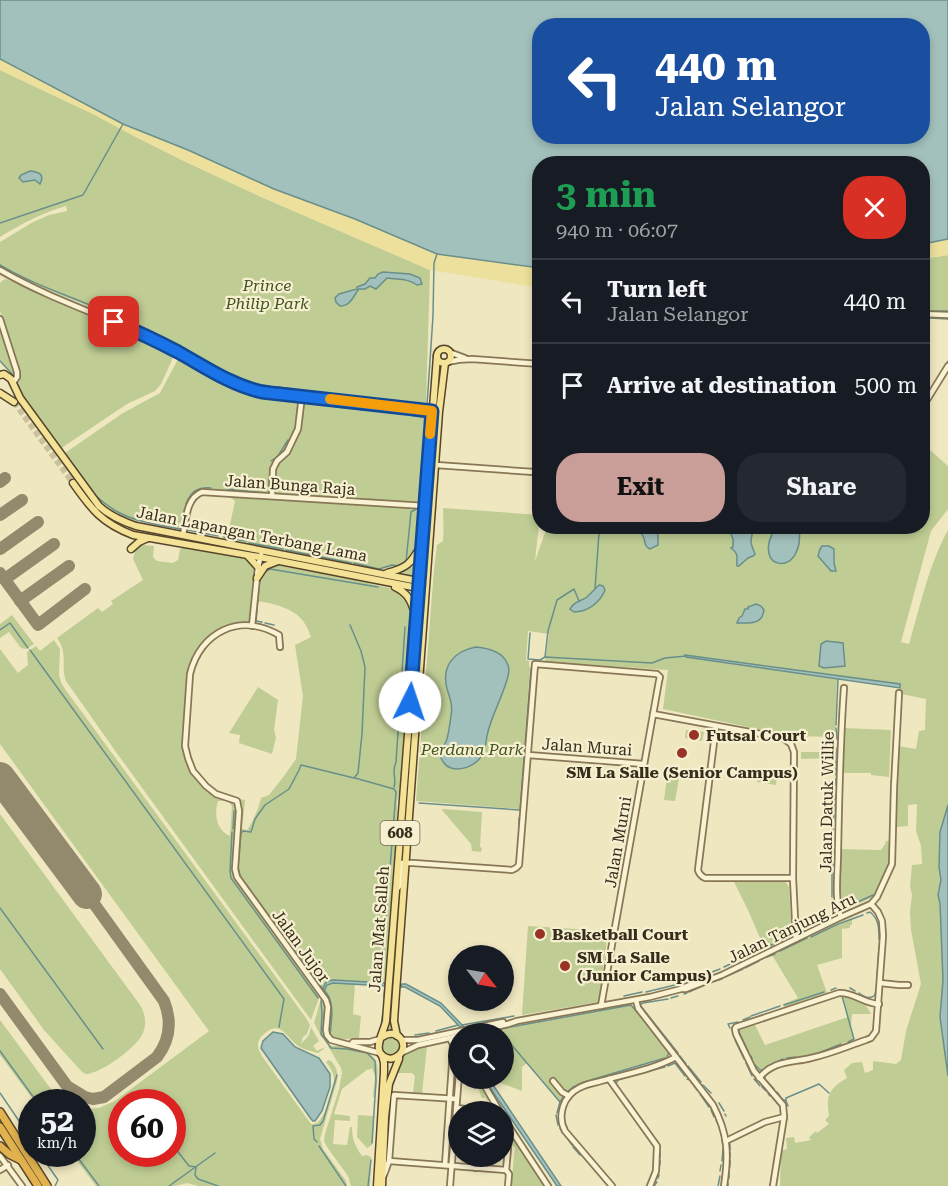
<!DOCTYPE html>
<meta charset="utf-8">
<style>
body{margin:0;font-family:"Roboto Serif",serif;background:#242831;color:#f1f3f6;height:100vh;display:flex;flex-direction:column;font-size:22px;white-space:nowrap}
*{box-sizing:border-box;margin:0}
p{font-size:20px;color:#9ea1a6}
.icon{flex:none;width:33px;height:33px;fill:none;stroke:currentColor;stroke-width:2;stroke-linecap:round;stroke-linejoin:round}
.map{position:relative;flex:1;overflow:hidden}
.panel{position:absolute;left:532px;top:156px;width:398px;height:378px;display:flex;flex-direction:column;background:#171b24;border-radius:24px;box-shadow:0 3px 9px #0003}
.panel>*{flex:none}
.banner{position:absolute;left:532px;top:18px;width:398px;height:126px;border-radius:24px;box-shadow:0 3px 9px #0003;background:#1a4fa0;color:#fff;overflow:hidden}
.needle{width:39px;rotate:121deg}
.buttons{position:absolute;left:448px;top:945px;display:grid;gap:12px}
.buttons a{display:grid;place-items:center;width:66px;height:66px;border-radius:50%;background:#171b24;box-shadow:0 3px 9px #0003;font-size:30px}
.speed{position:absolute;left:18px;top:1089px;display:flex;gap:12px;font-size:30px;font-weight:700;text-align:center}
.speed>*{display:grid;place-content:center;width:78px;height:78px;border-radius:50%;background:#171b24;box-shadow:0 3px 9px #0003;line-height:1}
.speed small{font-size:15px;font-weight:400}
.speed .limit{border:9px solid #d22;background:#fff;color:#111}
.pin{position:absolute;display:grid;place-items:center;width:51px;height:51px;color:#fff;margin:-26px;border-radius:12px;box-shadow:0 3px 9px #0006}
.me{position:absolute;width:66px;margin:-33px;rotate:4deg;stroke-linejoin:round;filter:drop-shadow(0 0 4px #0008)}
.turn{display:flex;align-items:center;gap:21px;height:126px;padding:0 24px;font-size:27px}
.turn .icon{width:78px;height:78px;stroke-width:2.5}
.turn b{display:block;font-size:42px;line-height:51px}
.round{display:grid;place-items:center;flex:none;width:63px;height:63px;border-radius:24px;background:#242831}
.summary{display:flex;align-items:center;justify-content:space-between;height:102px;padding:0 24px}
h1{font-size:36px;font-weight:700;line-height:45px;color:#1e9e55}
.cta{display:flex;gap:12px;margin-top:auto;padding:12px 24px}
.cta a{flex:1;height:69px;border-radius:24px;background:#c99d98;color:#111;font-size:24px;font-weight:700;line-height:69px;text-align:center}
.cta a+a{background:#242831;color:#f1f3f6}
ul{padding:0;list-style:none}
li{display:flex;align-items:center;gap:18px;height:84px;padding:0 24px;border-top:2px solid #363941}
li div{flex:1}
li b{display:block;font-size:22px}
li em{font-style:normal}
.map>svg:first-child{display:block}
.green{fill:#bfcd94;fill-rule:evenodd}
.sand{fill:#ece09c}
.water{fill:#a3c1bc;stroke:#6a8f8a;stroke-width:1.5;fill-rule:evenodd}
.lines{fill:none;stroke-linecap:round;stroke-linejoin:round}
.stream{stroke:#6a8f8a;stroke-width:1.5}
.taxiway{stroke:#938a6e;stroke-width:12}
.runway{stroke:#938a6e;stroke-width:30}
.major-tunnel{stroke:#cac29f;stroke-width:6;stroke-dasharray:6 3;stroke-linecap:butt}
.minor-casing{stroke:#887757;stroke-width:8}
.major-casing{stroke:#56452c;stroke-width:9}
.highway-casing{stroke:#56452c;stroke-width:10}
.minor{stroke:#faf3d3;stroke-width:4.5}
.major{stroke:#f4e296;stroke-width:6}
.highway{stroke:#e1b24e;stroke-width:7}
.route-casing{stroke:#114b97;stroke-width:15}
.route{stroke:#1a73e8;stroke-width:10}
.slow{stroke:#f59e0b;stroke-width:10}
.poi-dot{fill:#993326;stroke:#f6f0d0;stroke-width:2}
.labels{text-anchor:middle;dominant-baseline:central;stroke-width:4.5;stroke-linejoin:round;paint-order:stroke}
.shield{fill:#f6f0d0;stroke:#706852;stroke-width:1.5}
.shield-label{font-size:15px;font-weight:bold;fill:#372d1c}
.park-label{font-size:16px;font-style:italic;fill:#425422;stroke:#f6f0d0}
.street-label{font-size:16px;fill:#372d1c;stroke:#f6f0d0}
.poi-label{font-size:16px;font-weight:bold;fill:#372d1c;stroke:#f6f0d0;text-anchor:start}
</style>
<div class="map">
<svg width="948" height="1186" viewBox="0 0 948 1186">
<rect width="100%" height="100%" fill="#efe7c0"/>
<g class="green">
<path d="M0 70 93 114 136 137 186 162 259 196 430 270 426 403 421 404 270 385 269 388 248 384 105 313 24 280 0 266V242L33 222 49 215 67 211 66 206C42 213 21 224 0 237Z"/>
<polygon points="948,255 948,311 923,310 922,259"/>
<polygon points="6,279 143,339 172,354 172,360 161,384 155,391 127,404 60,449 22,395 18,386 20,376 0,311 0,283 3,280"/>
<polygon points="0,326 14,371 15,375 14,376 0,361"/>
<path d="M178 359H182L233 387 255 396 297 400 298 398 300 399 296 431 291 438 287 449 274 462 269 494 201 491C186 497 186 515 182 529L141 519 137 522C119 517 108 511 96 498L65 453 123 413 160 393Z"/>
<polygon points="304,400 428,415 429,418 422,503 420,504 275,494 276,467 288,454 299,431"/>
<path d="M923 444 948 466V509L931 531 901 642 909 644C920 607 929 564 948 530V805L939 851V867L941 880 938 895 940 903 943 980 940 1017 948 1076V1186H780L781 1151 787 1149 786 1138 794 1137 795 1143 811 1140 809 1137 816 1131 817 1133 829 1124 825 1120 829 1116C826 1096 828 1089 847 1078L844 1070 852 1063 862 1062 865 1073 873 1070V1061L896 1064 901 1060 906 1031 921 984 911 930 910 912 912 895 910 886 912 865 922 864 921 846 916 831 917 804 908 805V826L896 827 898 746 916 749 919 731 925 730 926 699 901 694 900 685 837 677 835 737 790 736 663 709 668 670 545 662 549 634 528 631 526 660 529 661V666L530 667 520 809 416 801 434 570 437 545 443 541C444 529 443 519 443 508L540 515 535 561 547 527 922 526Z"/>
<path d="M234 495 419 507 421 510C419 542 420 568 380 569L225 540 222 537 224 531 229 529 235 501 231 498Z"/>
<polygon points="139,531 222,545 258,553 137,533"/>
<path d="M142 545 154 546 153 557 157 561 173 563 178 560 180 549 184 547 243 557 250 559 255 567 251 620 247 623C214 625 196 643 188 674L183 749 187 764 197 780 210 793 217 798 228 800 234 804 236 807 232 870 234 879 320 995 311 1020 116 752 66 681C60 665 69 655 57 638L98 608 102 612 113 604 111 601 143 580 133 559 136 548ZM218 801H228L232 806 230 836C216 830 214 814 218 801Z"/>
<polygon points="418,554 416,578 399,574 411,566"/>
<path d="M270 566H280L361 580C381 590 408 583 411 612L404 708V742L400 789 397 802V832L385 983 330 981 323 985 321 990 238 877 237 871 241 805 239 799 245 800 242 829 247 830C252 824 260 805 261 798L269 795 284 776 296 759 303 696 295 645 311 637C309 633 308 628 305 624 297 609 273 603 257 601 258 586 256 576 270 566Z"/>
<polygon points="422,593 404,860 401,860"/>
<polygon points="12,615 34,644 26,649 21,648 9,632 0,638 0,624"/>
<path d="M54 640 60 649 59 675 61 682 65 689 306 1018 310 1025 307 1034 303 1037 301 1044 309 1035 311 1027 319 1041 313 1046 317 1051 323 1048 324 1049 318 1053C312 1051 305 1050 300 1047 285 1038 281 1016 261 1037 255 1045 259 1051 264 1059L311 1124C315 1124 316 1124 319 1121 326 1114 334 1089 334 1079 334 1073 330 1067 326 1062L329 1060C337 1065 338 1073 337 1081L320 1139 323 1149 346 1181 347 1186H198L187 1183 175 1186H96L72 1154H82L83 1109 99 1108 115 1101 209 1031 0 744V649L18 673 28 665 27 652 36 646 40 651ZM122 1102H172V1154H122Z"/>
<polygon points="258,687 278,700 274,730 276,738 272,754 239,743 240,735 229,733"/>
<polygon points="843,728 891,730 889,777 871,775 871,773 841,773"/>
<polygon points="686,730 704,732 702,741 685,738"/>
<polygon points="801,752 831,752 831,758 801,759"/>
<polygon points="758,774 777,776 776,785 757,782"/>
<polygon points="667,777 679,779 675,801 664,800"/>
<polygon points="443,809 482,812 480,847 482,848 481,852 472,851 471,844 442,810"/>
<path d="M0 814 140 1005C145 1013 147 1023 143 1033 138 1046 105 1070 91 1073 87 1075 86 1074 82 1072L44 1030 0 969Z"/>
<polygon points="886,841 890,841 890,863 874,897 842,911 840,899 840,849 881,850 885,844"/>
<polygon points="785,881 789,887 792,936 788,939 752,956 749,955 764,947 747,908 734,882"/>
<polygon points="852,919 852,925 850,925 850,928 842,929 842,958 817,965 827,993 785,1007 783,1004 798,998 772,955 838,924"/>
<polygon points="528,926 608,931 599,1002 522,1015"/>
<polygon points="394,952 397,952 393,1031 387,1031"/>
<path d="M331 983 355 984 353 1014 361 1016 359 1038C352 1038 341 1041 334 1039 324 1035 330 1020 329 1012 329 1005 325 998 323 993L327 985Z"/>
<path d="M842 996C855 996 866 1002 871 1014H852L851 1028 854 1039 810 1056 783 1059 763 1070H760L757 1068 739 1032V1028L754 1023 765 1045 848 1017Z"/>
<polygon points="321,999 325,1005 323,1031 325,1035 322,1038 314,1023"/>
<polygon points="631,1005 634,1007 669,1052 667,1057 575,1085 567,1092 560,1102 527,1063 522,1067 522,1091 498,1082 493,1084 489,1079 504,1078 504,1034 481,1034 492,1030"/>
<polygon points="0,1020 53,1092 66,1102 35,1102 0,1055"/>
<circle cx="391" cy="1046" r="9"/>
<path d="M330 1045 332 1046H347V1047C384 1052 379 1066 375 1097H373L375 1076 372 1068 369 1070 368 1069 342 1089 334 1114 350 1116V1121L335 1120 333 1144 347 1145 350 1127H352C352 1139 355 1146 362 1156L367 1155 371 1157 370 1186H351L348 1176 327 1147 324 1141 325 1134 339 1089 342 1073 341 1068 328 1046Z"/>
<path d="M427 1046 422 1094 413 1093 415 1076 412 1073H397L392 1090 385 1167C386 1139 383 1074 405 1055 411 1050 420 1048 427 1046Z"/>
<polygon points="470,1079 479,1079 497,1110 492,1108 478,1107 479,1103 481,1103 481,1105 490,1104 490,1101 486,1100 486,1098 482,1098 477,1085 474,1084 475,1081 470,1080"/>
<polygon points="358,1115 374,1116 372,1145 367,1148 357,1137"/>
<polygon points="509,1132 545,1186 511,1186 515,1147 512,1146 512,1144 507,1143"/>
</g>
<g class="sand">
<polygon points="0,59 123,124 188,150 274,189 355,219 437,254 540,268 540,288 430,270 259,196 186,162 136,137 93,114 0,70"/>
<polygon points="948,239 948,255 923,259 922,244"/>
</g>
<g class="water">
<path d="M0 0H948V239L923 244 922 164H540V268L437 254 355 219 274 189 188 150 123 124 0 59ZM540 26H922V136H540Z"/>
<path d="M30 171C39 172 45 174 40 184L35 180 23 182 19 178 21 175Z"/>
<path d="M383 272 410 274 420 278 422 284 417 285C407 278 399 280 387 278L376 289 370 286 365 289H359C353 296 351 306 340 306L336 302 335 298 339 294 357 289V287L365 284 370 278H375L378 274Z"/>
<path d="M635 527H658V545L650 549C643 545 646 542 643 536 641 532 638 529 635 527Z"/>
<path d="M728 527H749C755 534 751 534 751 542 751 545 754 551 755 554L753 556 748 558 739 566H737C736 557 740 555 731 548L733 547V539Z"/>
<path d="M799 527C806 580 748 571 776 527Z"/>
<polygon points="822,546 829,546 834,549 834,563 836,571 831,571 818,556 820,549"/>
<path d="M599 585 603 586 605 590C600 603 587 612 574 612L570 609C574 601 580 602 587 597 591 593 595 589 599 585Z"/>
<path d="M756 604 761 606 764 610C762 625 750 623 737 623L739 618 742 616 745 609H748V607Z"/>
<polygon points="826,641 843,643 845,666 824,668 819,666 821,644"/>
<path d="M476 647C487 648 502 651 507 663 509 666 509 672 508 676 503 697 491 715 487 736 486 744 485 751 480 758 474 766 462 771 451 768 448 767 446 766 444 763 436 754 444 748 447 739 449 731 450 723 451 716 453 706 450 698 447 689 441 666 454 651 476 647Z"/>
<polygon points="685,655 900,684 900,688 686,657"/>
<polygon points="948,805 948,1076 940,1017 943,980 940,903 938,895 941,880 939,867 940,832"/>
<polygon points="334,980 385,983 385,986 333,983 327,985 324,991 322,989 327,981"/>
<polygon points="402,984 406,984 441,1003 464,1027 460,1027 440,1006 405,987 401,987"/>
<polygon points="273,1032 283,1034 295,1047 319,1058 330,1074 330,1087 322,1111 315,1121 313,1121 311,1119 261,1048 263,1041"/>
<polygon points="484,1079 489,1079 561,1186 557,1186"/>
</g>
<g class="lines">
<g class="stream">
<polyline points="0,223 83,195 123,124"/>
<path d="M0 265C33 285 71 296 106 312 137 325 167 342 197 358 220 370 243 383 269 386"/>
<polyline points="922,311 948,311"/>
<polyline points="930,318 948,319"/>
<polyline points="0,361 14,376"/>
<polyline points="943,370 948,361"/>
<polyline points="278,387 421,405 426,404"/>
<polyline points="268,399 298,402 296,427 293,432"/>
<polyline points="304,403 365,410"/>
<polyline points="427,405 433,316 434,263 437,254"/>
<polyline points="384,412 405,414"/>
<polyline points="410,415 426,418"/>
<polyline points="271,461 278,456 288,440"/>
<polyline points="227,489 267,493 269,492 269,478"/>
<path d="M93 493C100 500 108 506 116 511 135 522 159 525 181 529L185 508"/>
<polyline points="421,502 426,417"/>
<path d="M186 504C191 491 198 487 211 488"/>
<polyline points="188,530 218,536"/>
<polyline points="224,537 246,541"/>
<polyline points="249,543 283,549"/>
<polyline points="286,550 351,563"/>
<polyline points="406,562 411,512 420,507"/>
<polyline points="354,563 379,569 392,565 399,566"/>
<polyline points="595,589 599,533 603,526"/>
<polyline points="262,622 256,621 260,577 262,577 263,573 270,569 378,587"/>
<polyline points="265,623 274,625"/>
<polyline points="0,630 10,623 28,648"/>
<polyline points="530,633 528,659 540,660 545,657 652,663 665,658 686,656"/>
<polyline points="30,650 284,999 279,1027"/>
<polyline points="545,657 548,631 557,600 574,589 579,601"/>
<polyline points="836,725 838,679"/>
<polyline points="836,728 837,739"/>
<polyline points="836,766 836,748"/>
<polyline points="836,775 836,768"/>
<polyline points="355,778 394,789 396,792 382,971 380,981 377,984"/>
<polyline points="835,785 836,779"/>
<path d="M394 787C397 778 391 774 396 762L405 627"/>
<polyline points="419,803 520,810"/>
<polyline points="520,811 531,669"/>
<polyline points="519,826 519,818"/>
<polyline points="233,829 234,811"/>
<polyline points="833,830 835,795"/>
<polyline points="232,832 230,871 231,878 318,998"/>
<polyline points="833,855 833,836"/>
<polyline points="833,865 833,862"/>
<polyline points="832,897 832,869"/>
<polyline points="832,900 833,904"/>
<polyline points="0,908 103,1049"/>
<polyline points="842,909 873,895"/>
<path d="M867 913 870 912C879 919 879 929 879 939"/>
<polyline points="799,932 835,913 834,907"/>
<polyline points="811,937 838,924 863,915"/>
<polyline points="785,939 792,936"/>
<polyline points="780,951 807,938"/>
<polyline points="749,955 782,940"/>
<polyline points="767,957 775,954"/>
<polyline points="724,967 745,957"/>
<polyline points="745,968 759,961"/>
<polyline points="725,977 743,969"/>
<polyline points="696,978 720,969"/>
<polyline points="877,980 879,947"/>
<polyline points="715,981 722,979"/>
<polyline points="682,983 692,980"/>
<polyline points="850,988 855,991"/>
<polyline points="831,990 836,988"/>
<polyline points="646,992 679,984"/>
<polyline points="689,992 709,983"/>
<path d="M859 993C865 997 870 1000 875 995L876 990"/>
<polyline points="684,994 687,993"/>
<polyline points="624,996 642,992"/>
<polyline points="839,996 847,996"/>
<polyline points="842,996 854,1039 848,1042"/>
<polyline points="384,997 385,986"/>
<polyline points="671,998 678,996"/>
<polyline points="668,999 643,1003 640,1005 678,1053"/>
<polyline points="321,1001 322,1013 321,1034 331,1048 347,1049 367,1053 375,1061 376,1081 372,1143"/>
<polyline points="821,1001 832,998"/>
<polyline points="860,1001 868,1005"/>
<polyline points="784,1005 824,992"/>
<polyline points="384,1006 384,1001"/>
<polyline points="805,1007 815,1003"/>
<polyline points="751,1016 780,1006"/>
<polyline points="743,1020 750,1017"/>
<polyline points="646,1023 656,1036"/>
<polyline points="462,1025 514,1016"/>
<polyline points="381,1027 383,1012"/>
<polyline points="730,1028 728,1024 738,1022"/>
<polyline points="739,1028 739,1032 748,1051"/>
<polyline points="494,1030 631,1005 643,1019"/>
<polyline points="436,1031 458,1025"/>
<polyline points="500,1031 502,1034"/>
<polyline points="481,1034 489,1031"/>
<polyline points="415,1035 429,1033"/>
<polyline points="504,1036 560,1102"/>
<path d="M333 1038 330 1035C331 1024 334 1008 329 997 327 994 325 991 323 988L320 986 240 876 238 867 241 833 243 831 251 832 255 819 265 805 289 789 299 770 301 765 354 778 358 773 362 734 365 667 361 651 350 625"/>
<polyline points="735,1040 744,1059"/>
<polyline points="662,1044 669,1052 667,1057"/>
<polyline points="0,1051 37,1102"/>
<polyline points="814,1055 841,1044"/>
<polyline points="680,1056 686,1064"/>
<polyline points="751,1056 752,1059"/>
<polyline points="787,1058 796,1057"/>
<polyline points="746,1063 752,1076"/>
<polyline points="754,1064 760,1070 763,1070"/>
<polyline points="668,1066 675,1063 685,1076"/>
<polyline points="688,1066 701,1082"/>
<polyline points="766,1067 783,1059"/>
<polyline points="634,1075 665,1067"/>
<polyline points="687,1079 690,1080 697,1090"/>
<polyline points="754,1079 760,1086"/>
<polyline points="703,1085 711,1093"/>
<polyline points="762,1087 766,1091"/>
<polyline points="774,1089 765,1079 765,1076 772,1070 781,1066"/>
<polyline points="567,1092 573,1087 584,1082 665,1058"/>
<polyline points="777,1092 782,1099 786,1101 788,1106"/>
<polyline points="0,1093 32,1140"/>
<polyline points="768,1093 770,1096"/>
<polyline points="700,1094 709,1107"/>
<polyline points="625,1097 616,1084 618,1080 630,1076"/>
<polyline points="772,1097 781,1108"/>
<polyline points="628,1100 646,1126"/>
<polyline points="141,1101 142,1102"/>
<polyline points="786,1101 786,1098 819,1084 829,1093"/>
<polyline points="719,1103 724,1111"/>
<polyline points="479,1105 493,1106"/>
<polyline points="711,1110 714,1117"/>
<polyline points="557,1113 560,1102 564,1096"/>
<polyline points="725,1114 726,1116"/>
<polyline points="556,1115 558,1125"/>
<polyline points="716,1120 718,1124"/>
<polyline points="504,1127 507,1132"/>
<polyline points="719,1127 721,1132 723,1146"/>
<polyline points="560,1128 572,1145"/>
<polyline points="648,1129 652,1134"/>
<polyline points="317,1142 314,1139 313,1126 320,1125 323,1121 337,1075"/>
<polyline points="172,1144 189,1166 196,1167 195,1175 198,1179 218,1186"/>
<polyline points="730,1144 730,1150"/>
<polyline points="319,1146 346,1186"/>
<polyline points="573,1147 580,1155"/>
<polyline points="730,1153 730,1157"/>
<polyline points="40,1154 58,1180 55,1186"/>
<polyline points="75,1154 99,1186"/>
<polyline points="660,1157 660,1153"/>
<polyline points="722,1161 723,1149"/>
<polyline points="417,1165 441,1167"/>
<polyline points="660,1165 660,1160"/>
<polyline points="730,1165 730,1160"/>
<polyline points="729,1168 730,1167"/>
<polyline points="720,1171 721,1165"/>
<polyline points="658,1178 659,1175"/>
<polyline points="729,1178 729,1172"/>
<polyline points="169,1186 215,1153"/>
<polyline points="368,1186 371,1160"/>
<polyline points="654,1186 657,1182"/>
<polyline points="718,1186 720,1176"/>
<polyline points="728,1186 728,1183"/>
</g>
<g class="taxiway">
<polyline points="0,482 5,478"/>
<polyline points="0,515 22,500"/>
<polyline points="0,549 38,522"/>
<polyline points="0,573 38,625 85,589"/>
<polyline points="5,579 54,544"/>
<polyline points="20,601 69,566"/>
<path d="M0 994 67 1086 85 1097 93 1099 104 1097 157 1057C170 1040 172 1021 164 1001L87 894"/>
</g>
<polyline class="runway" points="0,777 87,894"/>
<polyline class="major-tunnel" points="14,402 73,483"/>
<defs>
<g id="minor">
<path d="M0 270C46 297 98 314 147 336 185 354 220 382 262 392L434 411"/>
<polyline points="922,314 948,315"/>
<polyline points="0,319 17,372 17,377 13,383"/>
<polyline points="449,352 465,358"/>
<path d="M447 362C455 360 464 359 472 359L540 364"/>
<polyline points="922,408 948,366"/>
<polyline points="436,465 534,472 540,471"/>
<polyline points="272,496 273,469 277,461 287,452 298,429 302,396"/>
<path d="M183 535C186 520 186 498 202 492L425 506"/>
<polyline points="252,626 258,567 261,555"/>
<path d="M280 647 279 635C240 612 200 632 190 674L185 746 188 758 193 771 206 786 216 794 237 801 239 811 235 869 237 877 326 1000 328 1007 326 1030 327 1035 331 1040 380 1053"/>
<polyline points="653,714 783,738 791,744 794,752 793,878 796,939"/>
<path d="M716 726 698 870C699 874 701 876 705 878H793"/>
<polyline points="528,755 644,764"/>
<polyline points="397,889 400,885 402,863 413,863 512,870 516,868 519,865 535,664 657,674 660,677 659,681 601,1006"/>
<path d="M841 917C834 900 838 871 838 852 839 797 840 743 844 688"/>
<polyline points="880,983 899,985 908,985"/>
<polyline points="682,988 708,978"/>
<path d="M636 1000 638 1008 713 1105C728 1134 729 1154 724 1186"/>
<polyline points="467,1034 508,1024 517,1021 650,997 681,989 686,989 722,975 841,917 871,904 877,897 892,864 894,787 899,693"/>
<polyline points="402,1040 418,1040 503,1022"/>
<polyline points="351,1045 353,1042 370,1042 380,1039"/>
<polyline points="401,1053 418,1045 459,1036"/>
<polyline points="480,1078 500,1112"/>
<path d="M759 1078C774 1060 791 1063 811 1058 830 1054 848 1046 866 1040L871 1038 876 1031 883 936 882 921 878 912 871 904"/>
<polyline points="609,1079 657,1146 656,1171 650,1186"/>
<polyline points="553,1081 562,1092 569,1096"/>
<polyline points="456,1108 495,1112"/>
<polyline points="504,1119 548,1186"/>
<path d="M726 1141 765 1122 784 1117 783 1105 754 1071 736 1034 735 1029 736 1027 839 993C854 992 864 1004 879 1004"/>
<polyline points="0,1156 22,1186"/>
<polyline points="389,1161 506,1170"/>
<polyline points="445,1165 452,1065 453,1045 450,1038"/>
<polyline points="476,1168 477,1156"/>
<polyline points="0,1170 8,1165"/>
<polyline points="384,1175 389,1161 394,1095 457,1099"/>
<polyline points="450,1186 459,1074"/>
<polyline points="508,1186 509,1174 506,1170 508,1149"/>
<path d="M612 1186 565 1131C557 1116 563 1096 579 1088 586 1084 594 1083 601 1081 626 1074 654 1069 676 1057"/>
<polyline points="773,1186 784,1117"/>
</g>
<g id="major">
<circle cx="444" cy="356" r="7"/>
<path d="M0 375 4 374 11 379 20 398 99 506C110 516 121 521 136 526L423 582"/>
<polyline points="0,393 14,402"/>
<path d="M73 483C92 510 102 523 133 535L259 557 423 589"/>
<polyline points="131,549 139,542 148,538"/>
<polyline points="248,556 258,567"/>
<path d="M387 573C406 568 411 564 420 547"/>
<polyline points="257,578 265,566 278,561"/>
<path d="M395 587C408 593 411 601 415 613"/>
<polyline points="397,1036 394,1021 396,992 439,412 445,363"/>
<path d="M382 1037C399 1025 412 1049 396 1057 393 1059 390 1059 387 1058 370 1053 384 1032 386 1021L437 356"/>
<polyline points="377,1186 384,1072 384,1063 382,1055"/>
<polyline points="382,1186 385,1117 389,1084 399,1059 399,1056"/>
</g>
<g id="highway">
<polyline points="0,1112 47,1186"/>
<polyline points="0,1127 38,1186"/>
<polyline points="0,1146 9,1154 21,1160"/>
</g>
</defs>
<use href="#minor" class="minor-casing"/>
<use href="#major" class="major-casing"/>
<use href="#highway" class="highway-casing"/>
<use href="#minor" class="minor"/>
<use href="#major" class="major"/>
<use href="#highway" class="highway"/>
</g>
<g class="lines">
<defs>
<path id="route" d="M114 322C136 331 157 341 178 352 205 367 231 385 262 392L432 411 410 702"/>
</defs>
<use href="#route" class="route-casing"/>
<use href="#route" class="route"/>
<polyline class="slow" points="330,399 432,411 430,434"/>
</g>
<g class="poi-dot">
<circle cx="694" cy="735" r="6"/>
<circle cx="682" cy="753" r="6"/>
<circle cx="540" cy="934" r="6"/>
<circle cx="565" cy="966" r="6"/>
</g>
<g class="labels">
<rect class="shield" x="380.5" y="821" width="39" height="24" rx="4.5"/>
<g class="shield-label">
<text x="400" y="833">608</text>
</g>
<g class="park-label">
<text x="267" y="285">Prince<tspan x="267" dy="18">Philip Park</tspan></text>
<text x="472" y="749">Perdana Park</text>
</g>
<g class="street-label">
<text transform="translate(290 485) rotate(4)">Jalan Bunga Raja</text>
<text transform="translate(252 534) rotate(11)">Jalan Lapangan Terbang Lama</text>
<text transform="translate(587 747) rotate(4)">Jalan Murai</text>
<text transform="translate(827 802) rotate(-89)">Jalan Datuk Willie</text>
<text transform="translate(618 842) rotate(-80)">Jalan Murni</text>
<text transform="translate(792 928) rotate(-26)">Jalan Tanjung Aru</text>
<text transform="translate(379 929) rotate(-86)">Jalan Mat Salleh</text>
<text transform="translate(301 946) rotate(54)">Jalan Jujor</text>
</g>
<g class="poi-label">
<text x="706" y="735">Futsal Court</text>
<text x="682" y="772" text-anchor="middle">SM La Salle (Senior Campus)</text>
<text x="552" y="934">Basketball Court</text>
<text x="577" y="957">SM La Salle<tspan x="577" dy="18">(Junior Campus)</tspan></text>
</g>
</g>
</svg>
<div class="buttons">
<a><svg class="needle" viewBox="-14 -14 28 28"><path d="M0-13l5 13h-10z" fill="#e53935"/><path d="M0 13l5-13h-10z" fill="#9ea1a6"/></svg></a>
<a><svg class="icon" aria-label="search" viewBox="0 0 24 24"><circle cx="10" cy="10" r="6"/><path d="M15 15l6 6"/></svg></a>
<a><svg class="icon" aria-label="layers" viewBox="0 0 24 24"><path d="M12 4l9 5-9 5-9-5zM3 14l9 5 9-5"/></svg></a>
</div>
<div class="speed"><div>52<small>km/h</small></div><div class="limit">60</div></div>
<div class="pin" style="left:114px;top:322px;background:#d93025"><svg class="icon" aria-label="arrive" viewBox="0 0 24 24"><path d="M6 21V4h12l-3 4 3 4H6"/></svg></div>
<svg class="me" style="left:410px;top:702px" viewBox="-20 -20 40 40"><circle r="19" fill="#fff"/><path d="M0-13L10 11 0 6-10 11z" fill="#1a73e8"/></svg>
<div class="banner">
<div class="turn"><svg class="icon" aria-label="left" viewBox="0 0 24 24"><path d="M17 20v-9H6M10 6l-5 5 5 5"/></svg><div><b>440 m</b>Jalan Selangor</div></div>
</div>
<section class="panel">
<div class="summary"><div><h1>3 min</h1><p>940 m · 06:07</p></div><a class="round" style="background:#d93025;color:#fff"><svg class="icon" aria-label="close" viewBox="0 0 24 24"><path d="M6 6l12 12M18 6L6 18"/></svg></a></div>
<ul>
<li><svg class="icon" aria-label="left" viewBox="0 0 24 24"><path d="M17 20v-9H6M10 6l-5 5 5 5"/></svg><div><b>Turn left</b><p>Jalan Selangor</p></div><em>440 m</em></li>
<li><svg class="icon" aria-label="arrive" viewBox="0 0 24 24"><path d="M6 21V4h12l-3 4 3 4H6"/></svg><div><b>Arrive at destination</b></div><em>500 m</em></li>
</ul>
<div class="cta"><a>Exit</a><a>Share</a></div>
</section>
</div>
